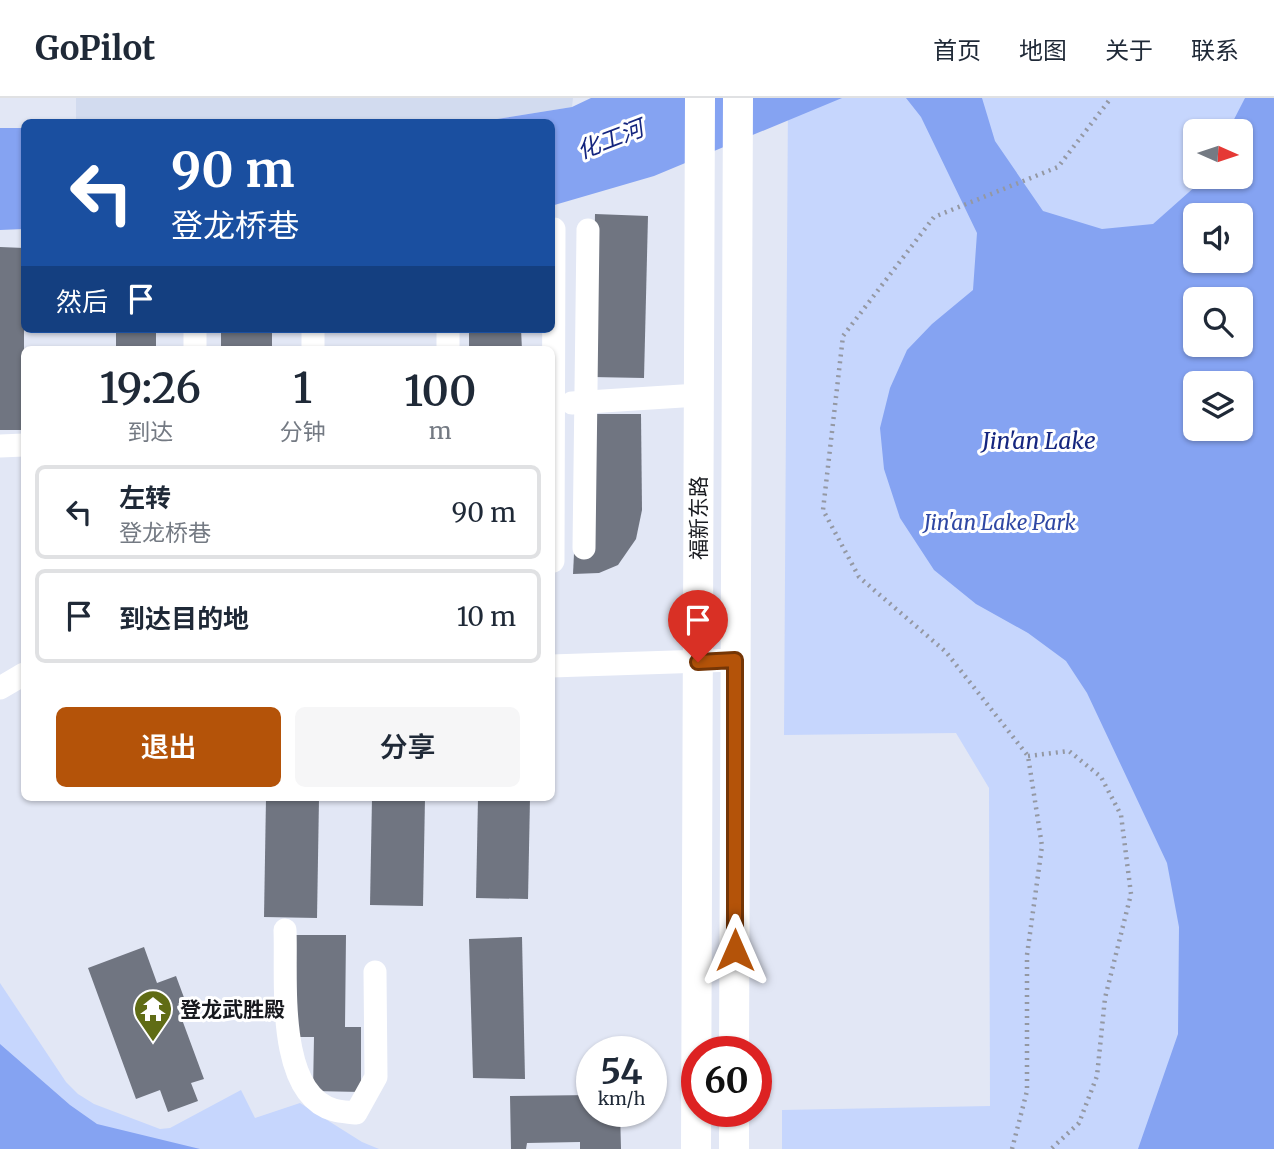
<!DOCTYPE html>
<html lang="zh">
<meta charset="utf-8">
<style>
body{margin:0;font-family:Merriweather,"Noto Sans SC",serif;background:#f6f6f7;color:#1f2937;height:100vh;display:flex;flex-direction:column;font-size:26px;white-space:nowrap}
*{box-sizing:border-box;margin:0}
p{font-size:23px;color:#747a83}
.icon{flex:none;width:38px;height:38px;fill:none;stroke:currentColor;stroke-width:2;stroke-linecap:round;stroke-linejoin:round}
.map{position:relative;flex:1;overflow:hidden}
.side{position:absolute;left:21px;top:248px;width:534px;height:455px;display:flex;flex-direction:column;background:#fff;border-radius:10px;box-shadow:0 2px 5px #0004}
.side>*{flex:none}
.banner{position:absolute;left:21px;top:21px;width:534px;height:214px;border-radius:10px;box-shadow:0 2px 5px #0004;background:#1a4fa0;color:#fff;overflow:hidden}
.needle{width:46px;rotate:93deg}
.fabs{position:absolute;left:1183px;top:21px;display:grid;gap:14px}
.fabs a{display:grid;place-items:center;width:70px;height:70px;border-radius:10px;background:#fff;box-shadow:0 2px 5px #0004;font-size:35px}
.speed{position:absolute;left:576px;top:938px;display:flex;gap:14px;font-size:35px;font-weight:700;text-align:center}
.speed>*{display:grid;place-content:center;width:91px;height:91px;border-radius:50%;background:#fff;box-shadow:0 2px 5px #0004;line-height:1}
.speed small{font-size:18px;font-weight:400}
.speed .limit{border:10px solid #d22;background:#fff;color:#111}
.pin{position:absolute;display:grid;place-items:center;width:60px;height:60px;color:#fff;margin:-72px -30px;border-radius:50% 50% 50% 0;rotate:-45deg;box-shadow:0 0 7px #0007}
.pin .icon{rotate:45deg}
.me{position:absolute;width:77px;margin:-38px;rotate:0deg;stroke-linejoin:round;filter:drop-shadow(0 0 5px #0008)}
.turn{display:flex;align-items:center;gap:24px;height:147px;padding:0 35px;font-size:32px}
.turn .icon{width:91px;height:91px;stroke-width:2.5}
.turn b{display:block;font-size:49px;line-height:60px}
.then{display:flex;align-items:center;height:66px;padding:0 35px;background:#0003;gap:14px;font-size:26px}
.eta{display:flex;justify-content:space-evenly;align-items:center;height:119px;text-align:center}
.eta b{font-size:42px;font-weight:600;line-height:49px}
.primary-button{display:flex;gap:14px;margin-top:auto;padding:14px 35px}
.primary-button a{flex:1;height:80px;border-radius:10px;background:#b45309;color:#fff;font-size:28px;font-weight:600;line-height:80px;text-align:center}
.primary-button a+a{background:#f6f6f7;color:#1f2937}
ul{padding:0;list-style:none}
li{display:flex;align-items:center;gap:21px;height:94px;margin:0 14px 10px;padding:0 21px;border:4px solid #e0e1e3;border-radius:10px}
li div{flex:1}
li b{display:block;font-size:26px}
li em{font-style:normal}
header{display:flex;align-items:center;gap:42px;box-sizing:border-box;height:98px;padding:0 35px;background:#fff;border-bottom:2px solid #e0e1e3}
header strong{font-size:33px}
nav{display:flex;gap:38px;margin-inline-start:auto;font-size:24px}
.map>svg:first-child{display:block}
.built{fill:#d2dbef}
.green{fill:#c6d6fd;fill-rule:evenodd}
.water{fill:#85a3f2;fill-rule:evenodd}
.building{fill:#707581}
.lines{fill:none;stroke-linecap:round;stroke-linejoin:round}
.path{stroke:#9498a3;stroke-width:4.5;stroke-dasharray:2 5;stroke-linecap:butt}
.minor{stroke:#fff;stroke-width:23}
.major{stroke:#fff;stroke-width:30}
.route-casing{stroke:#753606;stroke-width:18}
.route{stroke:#b45309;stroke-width:12}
.labels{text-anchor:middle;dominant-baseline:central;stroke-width:6;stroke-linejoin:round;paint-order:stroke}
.street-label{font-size:21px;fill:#181a1f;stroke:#fff}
.park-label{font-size:21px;font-style:italic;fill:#2f48a4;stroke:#fff}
.poi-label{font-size:21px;font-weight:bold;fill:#181a1f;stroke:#fff;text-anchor:start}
.water-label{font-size:23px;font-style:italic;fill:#15267f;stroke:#fff}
</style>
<header>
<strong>GoPilot</strong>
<nav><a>首页</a><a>地图</a><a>关于</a><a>联系</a></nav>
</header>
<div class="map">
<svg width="1274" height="1051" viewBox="0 0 1274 1051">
<rect width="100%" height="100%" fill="#e2e7f5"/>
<polygon class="built" points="76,0 573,0 572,9 478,24 76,24"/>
<g class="green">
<path d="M788 0H1274V1051H782V1012L990 1008 989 690 956 635 784 637ZM1195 33H1241V79H1195ZM1195 117H1241V163H1195ZM1195 201H1241V247H1195ZM1195 285H1241V331H1195Z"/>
<polygon points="0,885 66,984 78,996 94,1006 160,1031 170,1030 241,992 255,1020 300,1005 362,1044 379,1051 0,1051"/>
</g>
<g class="water">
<polygon points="591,0 842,0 654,78 551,108 551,24 478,24 572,9"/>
<path d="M906 0H982L995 43 1043 113 1102 131 1153 126 1206 79H1241V33H1228L1245 0H1274V1051H1138L1178 936 1179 829 1167 765 1087 595 1066 563 1028 535 976 506 934 472 900 420 884 371 880 330 890 290 907 252 932 226 973 192 977 135 921 19ZM1241 117V163H1195V117ZM1241 201V247H1195V201ZM1241 285V331H1195V285Z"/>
<polygon points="0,30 24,30 24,131 0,132"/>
<polygon points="0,946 70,1007 97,1026 200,1051 0,1051"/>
</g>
<g class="building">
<polygon points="595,116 648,118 644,280 592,279"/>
<polygon points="0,149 24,150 24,332 0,332"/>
<rect x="116" y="231" width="40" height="21"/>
<rect x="221" y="231" width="51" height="21"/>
<polygon points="469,231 521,231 522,252 469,252"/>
<polygon points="581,316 641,316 642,412 636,441 618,467 599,475 573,476"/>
<polygon points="266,700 319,700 317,820 264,819"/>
<polygon points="372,700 425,700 423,808 370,807"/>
<polygon points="478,700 530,700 528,801 476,800"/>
<polygon points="295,837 346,837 345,929 361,929 361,994 313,993 314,939 293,939"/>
<polygon points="522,839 525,981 473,980 469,841"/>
<polygon points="144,849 157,885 176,878 186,905 177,908 204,981 191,985 198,1003 168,1014 160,992 136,1001 88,870"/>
<polygon points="592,997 592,1013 620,1013 621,1051 580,1051 580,1044 527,1045 526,1051 511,1051 510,998"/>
</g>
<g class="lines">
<g class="path">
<polyline points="1028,658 1069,653 1101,679 1121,717 1131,796 1105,900 1097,978 1079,1025 1051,1051"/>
<polyline points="1012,1051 1027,993 1027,857 1042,748 1028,658 946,554 859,479 823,412 843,238 934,119 1058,69 1111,0"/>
</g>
<g class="minor">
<polyline points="195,231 195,252"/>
<polyline points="313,252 313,231"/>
<polyline points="448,252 448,231"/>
<polyline points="572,305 698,297"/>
<polyline points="0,348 24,347"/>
<polyline points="584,450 588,132"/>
<polyline points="553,463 554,131"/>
<polyline points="551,568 735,562"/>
<polyline points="0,590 24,576"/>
<path d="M285 832C287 879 275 996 334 1012 341 1014 349 1014 356 1015L376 979 375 874"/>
</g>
<g class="major">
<polyline points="734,954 738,0"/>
<polyline points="696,1051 700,0"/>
<polyline points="734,1051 734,1013"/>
</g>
</g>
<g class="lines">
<defs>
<polyline id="route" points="698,564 735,562 735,852"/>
</defs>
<use href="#route" class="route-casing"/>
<use href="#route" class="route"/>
</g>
<defs>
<symbol id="temple-pin" viewBox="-11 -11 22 30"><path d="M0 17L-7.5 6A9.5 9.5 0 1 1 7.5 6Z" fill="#606c15" stroke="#fff"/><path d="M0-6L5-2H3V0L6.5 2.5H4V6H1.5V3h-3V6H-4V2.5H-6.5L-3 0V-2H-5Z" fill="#fff"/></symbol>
</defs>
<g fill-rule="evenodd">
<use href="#temple-pin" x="131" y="889" width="44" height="60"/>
</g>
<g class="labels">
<g class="street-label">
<text transform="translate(698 420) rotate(-90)">福新东路</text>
</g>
<g class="park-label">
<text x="1000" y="424">Jin'an Lake Park</text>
</g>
<g class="poi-label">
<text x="180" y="911">登龙武胜殿</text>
</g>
<g class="water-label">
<text transform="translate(610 41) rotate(-21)">化工河</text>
<text x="1039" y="342">Jin'an Lake</text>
</g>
</g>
</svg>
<div class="fabs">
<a><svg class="needle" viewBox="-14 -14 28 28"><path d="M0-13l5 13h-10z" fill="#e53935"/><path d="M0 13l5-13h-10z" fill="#747a83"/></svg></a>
<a><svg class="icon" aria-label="sound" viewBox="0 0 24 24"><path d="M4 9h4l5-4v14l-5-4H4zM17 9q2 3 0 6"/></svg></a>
<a><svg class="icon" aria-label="search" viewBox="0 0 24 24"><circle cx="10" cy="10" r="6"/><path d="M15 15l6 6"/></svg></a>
<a><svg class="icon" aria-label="layers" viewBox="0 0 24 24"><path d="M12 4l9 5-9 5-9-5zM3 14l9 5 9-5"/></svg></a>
</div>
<div class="speed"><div>54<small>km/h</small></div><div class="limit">60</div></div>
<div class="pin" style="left:698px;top:564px;background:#d93025"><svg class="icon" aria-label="arrive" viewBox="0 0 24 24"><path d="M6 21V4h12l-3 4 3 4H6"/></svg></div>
<svg class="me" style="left:735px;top:852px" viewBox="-20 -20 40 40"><path d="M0-17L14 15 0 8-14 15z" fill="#b45309" stroke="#fff" stroke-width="4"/></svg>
<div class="banner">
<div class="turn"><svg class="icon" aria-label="left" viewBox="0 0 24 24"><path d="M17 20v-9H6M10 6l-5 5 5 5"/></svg><div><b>90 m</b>登龙桥巷</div></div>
<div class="then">然后<svg class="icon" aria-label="arrive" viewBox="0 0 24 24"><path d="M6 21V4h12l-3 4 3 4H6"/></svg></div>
</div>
<section class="side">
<div class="eta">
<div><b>19:26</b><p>到达</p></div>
<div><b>1</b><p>分钟</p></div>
<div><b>100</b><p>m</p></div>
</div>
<ul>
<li><svg class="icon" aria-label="left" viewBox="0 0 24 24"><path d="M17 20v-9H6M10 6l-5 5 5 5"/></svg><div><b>左转</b><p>登龙桥巷</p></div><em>90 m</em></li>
<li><svg class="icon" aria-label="arrive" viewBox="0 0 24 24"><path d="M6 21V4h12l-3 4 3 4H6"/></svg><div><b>到达目的地</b></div><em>10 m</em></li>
</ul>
<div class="primary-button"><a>退出</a><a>分享</a></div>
</section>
</div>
